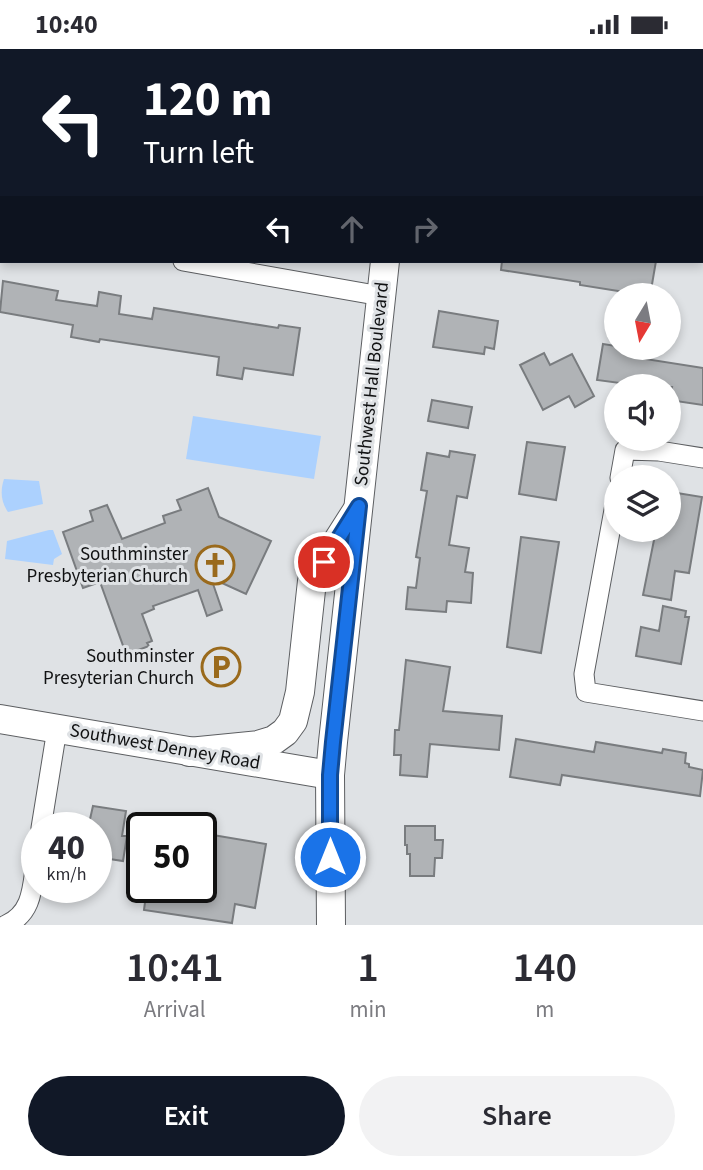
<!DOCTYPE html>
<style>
body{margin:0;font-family:"Source Sans 3",sans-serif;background:#f2f2f3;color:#2b2b33;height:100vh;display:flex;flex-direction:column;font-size:26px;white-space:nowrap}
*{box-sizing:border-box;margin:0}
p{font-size:23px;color:#7c7c81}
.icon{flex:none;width:38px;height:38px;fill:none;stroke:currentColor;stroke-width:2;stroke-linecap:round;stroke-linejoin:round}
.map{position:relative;height:876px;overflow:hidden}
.panel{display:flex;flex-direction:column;background:#fff;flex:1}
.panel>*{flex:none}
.top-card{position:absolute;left:0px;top:0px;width:704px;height:214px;box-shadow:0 4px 10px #0003;background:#111827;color:#fff;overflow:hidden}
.needle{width:46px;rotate:190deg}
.buttons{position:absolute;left:604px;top:234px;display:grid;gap:14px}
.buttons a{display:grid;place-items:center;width:77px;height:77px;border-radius:50%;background:#fff;box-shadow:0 4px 10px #0003;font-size:35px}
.speed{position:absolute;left:21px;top:763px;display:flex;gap:14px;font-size:35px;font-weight:700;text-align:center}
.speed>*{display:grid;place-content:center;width:91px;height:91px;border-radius:50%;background:#fff;box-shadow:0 4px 10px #0003;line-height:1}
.speed small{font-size:18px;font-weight:400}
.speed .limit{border:4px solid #111;border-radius:10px;background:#fff;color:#111}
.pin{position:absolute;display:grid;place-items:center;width:60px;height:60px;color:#fff;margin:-30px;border:4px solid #fff;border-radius:50%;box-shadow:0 2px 7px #0007}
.me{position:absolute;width:77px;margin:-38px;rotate:0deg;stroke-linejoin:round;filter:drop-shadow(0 0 5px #0008)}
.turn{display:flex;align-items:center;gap:24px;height:147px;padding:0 28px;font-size:32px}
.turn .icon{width:91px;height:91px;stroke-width:2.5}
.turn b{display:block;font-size:49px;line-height:60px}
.lanes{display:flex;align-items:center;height:66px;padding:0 28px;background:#0003;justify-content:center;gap:35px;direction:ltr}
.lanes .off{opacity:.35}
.eta{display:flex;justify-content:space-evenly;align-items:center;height:119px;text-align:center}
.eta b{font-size:42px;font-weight:600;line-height:49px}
.cta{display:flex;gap:14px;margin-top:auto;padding:14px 28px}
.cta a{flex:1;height:80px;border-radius:42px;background:#111827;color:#fff;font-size:28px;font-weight:600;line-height:80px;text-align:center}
.cta a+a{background:#f2f2f3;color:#2b2b33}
.status{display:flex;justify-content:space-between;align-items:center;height:49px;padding:0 35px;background:#fff;direction:ltr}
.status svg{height:19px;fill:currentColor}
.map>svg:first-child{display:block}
.green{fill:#acd1fe}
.building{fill:#b0b3b6;stroke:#797c7f;stroke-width:2}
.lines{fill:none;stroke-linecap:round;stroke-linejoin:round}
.street-casing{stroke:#5c5e61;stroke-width:21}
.secondary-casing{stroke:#5c5e61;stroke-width:30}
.street{stroke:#fff;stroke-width:19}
.secondary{stroke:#fff;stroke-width:28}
.route-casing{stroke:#114b97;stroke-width:18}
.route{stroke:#1a73e8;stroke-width:12}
.labels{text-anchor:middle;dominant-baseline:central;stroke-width:6;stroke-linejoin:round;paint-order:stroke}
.street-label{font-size:19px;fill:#101112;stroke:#dfe2e5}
.poi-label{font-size:19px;fill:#101112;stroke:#dfe2e5;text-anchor:end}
</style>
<div class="status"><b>10:40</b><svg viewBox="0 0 49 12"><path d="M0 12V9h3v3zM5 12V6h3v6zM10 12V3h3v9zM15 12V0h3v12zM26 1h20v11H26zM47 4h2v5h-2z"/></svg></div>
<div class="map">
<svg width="703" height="876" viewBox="0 0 703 876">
<rect width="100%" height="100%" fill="#dfe2e5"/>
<g class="green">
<polygon points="193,367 321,387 314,430 186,410"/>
<path d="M4 430 39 432 43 455 8 463C1 453 0 442 4 430Z"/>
<polygon points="49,481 53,481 62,505 54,510 53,516 5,510 7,492"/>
</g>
<g class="building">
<polygon points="502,212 656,212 650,247 580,236 580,233 501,221"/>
<polygon points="3,232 58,242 56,251 97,257 99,243 121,247 119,265 152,270 154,259 278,279 279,276 300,279 293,326 244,319 242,330 217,326 219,308 100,290 99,293 71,288 73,276 0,263"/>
<polygon points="439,262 498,272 494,300 485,298 484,305 433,298"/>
<polygon points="603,295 616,297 616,299 640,301 639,309 703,319 703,356 669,351 672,338 650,338 597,331"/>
<polygon points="544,304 550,316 572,305 594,347 575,358 569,347 543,361 520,316"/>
<polygon points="432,351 472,358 468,379 428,372"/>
<polygon points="527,393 565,398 556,451 519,445"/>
<polygon points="450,402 475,406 467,449 457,447 449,496 469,499 465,523 473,524 471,554 447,552 446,563 406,560 408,538 416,539 420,509 416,508 427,442 421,441 427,404 449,408"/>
<polygon points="208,439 219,468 271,492 246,545 211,529 222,561 207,567 198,541 153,557 154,560 142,565 152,592 147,594 149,597 128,605 127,601 125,602 100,533 83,539 63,483 93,472 90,462 107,456 122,490 165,474 163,467 181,461 177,451"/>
<polygon points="677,444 702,448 689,524 675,522 671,551 643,546 656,481 668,481 670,459 674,460"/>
<polygon points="521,488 559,493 541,604 507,598"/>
<polygon points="663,557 686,562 685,568 689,568 681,615 636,607 641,578 659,582"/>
<polygon points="406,611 450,618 443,662 502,667 499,701 430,695 427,728 400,726 401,706 394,706 395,681 399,681"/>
<polygon points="516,690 594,703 596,693 662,704 663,700 686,704 685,714 689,715 689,718 703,721 700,747 562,726 560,736 510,728"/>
<polygon points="93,757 126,762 122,787 127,787 123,812 96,808 96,779 88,779"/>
<polygon points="405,777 435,777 435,791 443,791 442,809 435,809 434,827 410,827 410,805 407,805 407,796 405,796"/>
<polygon points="201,784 266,795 255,859 235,855 232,874 144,861 147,838 201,838"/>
</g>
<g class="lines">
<defs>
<g id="street">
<polyline points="119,2 119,0"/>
<polyline points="0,182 2,183"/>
<polyline points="183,212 381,247"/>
<polyline points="620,429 625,401 659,402 703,409"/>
<polyline points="616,450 584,625 586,643 703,662"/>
<polyline points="41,779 57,680"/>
<path d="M6 876C35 863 32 834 37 806"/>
</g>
<g id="secondary">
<polyline points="408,2 409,0"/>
<polyline points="0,670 330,726"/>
<polyline points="189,703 258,696 274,691 285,683 293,672 300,643 312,532 356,463"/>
<polyline points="331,876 330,726 333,693 385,212"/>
</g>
</defs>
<use href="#street" class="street-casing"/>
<use href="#secondary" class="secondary-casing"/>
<use href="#street" class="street"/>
<use href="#secondary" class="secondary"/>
</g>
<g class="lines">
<defs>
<polyline id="route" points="324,513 359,457 333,693 330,726 330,808"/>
</defs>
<use href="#route" class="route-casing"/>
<use href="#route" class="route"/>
</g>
<defs>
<symbol id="church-ring" viewBox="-11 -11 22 22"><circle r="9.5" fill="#dfe2e5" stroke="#9a6a1c" stroke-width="1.5"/><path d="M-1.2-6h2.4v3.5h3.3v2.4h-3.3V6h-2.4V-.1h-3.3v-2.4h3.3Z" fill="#9a6a1c"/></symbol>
<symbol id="parking-ring" viewBox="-11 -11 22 22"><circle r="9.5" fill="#dfe2e5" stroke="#9a6a1c" stroke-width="1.5"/><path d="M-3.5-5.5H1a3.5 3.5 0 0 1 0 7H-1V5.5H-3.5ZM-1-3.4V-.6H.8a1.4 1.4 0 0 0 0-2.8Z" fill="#9a6a1c"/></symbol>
</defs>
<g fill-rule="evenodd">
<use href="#church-ring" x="193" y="494" width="44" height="44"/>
<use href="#parking-ring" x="199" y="596" width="44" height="44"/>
</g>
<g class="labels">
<g class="street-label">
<text transform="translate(372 335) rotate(-84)">Southwest Hall Boulevard</text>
<text transform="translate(165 698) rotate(10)">Southwest Denney Road</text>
</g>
<g class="poi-label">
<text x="188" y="505">Southminster<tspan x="188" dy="22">Presbyterian Church</tspan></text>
<text x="194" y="607">Southminster<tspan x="194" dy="22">Presyterian Church</tspan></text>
</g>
</g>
</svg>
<div class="buttons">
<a><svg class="needle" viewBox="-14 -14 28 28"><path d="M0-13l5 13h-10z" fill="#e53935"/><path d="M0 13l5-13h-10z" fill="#7c7c81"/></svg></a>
<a><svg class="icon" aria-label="sound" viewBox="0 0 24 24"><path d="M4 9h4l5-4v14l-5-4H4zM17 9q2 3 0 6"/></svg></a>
<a><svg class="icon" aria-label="layers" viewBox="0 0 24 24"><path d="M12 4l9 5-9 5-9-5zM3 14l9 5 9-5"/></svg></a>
</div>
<div class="speed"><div>40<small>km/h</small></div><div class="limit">50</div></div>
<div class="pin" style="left:324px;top:513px;background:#d93025"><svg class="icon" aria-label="arrive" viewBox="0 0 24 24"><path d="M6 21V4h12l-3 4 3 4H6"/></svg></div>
<svg class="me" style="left:330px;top:808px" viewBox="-20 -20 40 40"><circle r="17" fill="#1a73e8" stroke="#fff" stroke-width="3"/><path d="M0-11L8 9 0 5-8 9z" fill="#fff"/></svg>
<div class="top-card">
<div class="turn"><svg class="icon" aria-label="left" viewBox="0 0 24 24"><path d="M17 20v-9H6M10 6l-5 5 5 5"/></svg><div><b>120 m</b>Turn left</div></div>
<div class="lanes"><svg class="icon" aria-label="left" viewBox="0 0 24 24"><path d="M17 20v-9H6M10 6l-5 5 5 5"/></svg><svg class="icon off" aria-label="ahead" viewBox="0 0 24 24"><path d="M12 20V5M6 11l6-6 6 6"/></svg><svg class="icon off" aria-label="right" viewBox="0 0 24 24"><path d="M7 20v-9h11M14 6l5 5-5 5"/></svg></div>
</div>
</div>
<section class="panel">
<div class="eta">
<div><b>10:41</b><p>Arrival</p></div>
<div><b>1</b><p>min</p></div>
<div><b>140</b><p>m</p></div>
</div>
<div class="cta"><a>Exit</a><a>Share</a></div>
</section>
